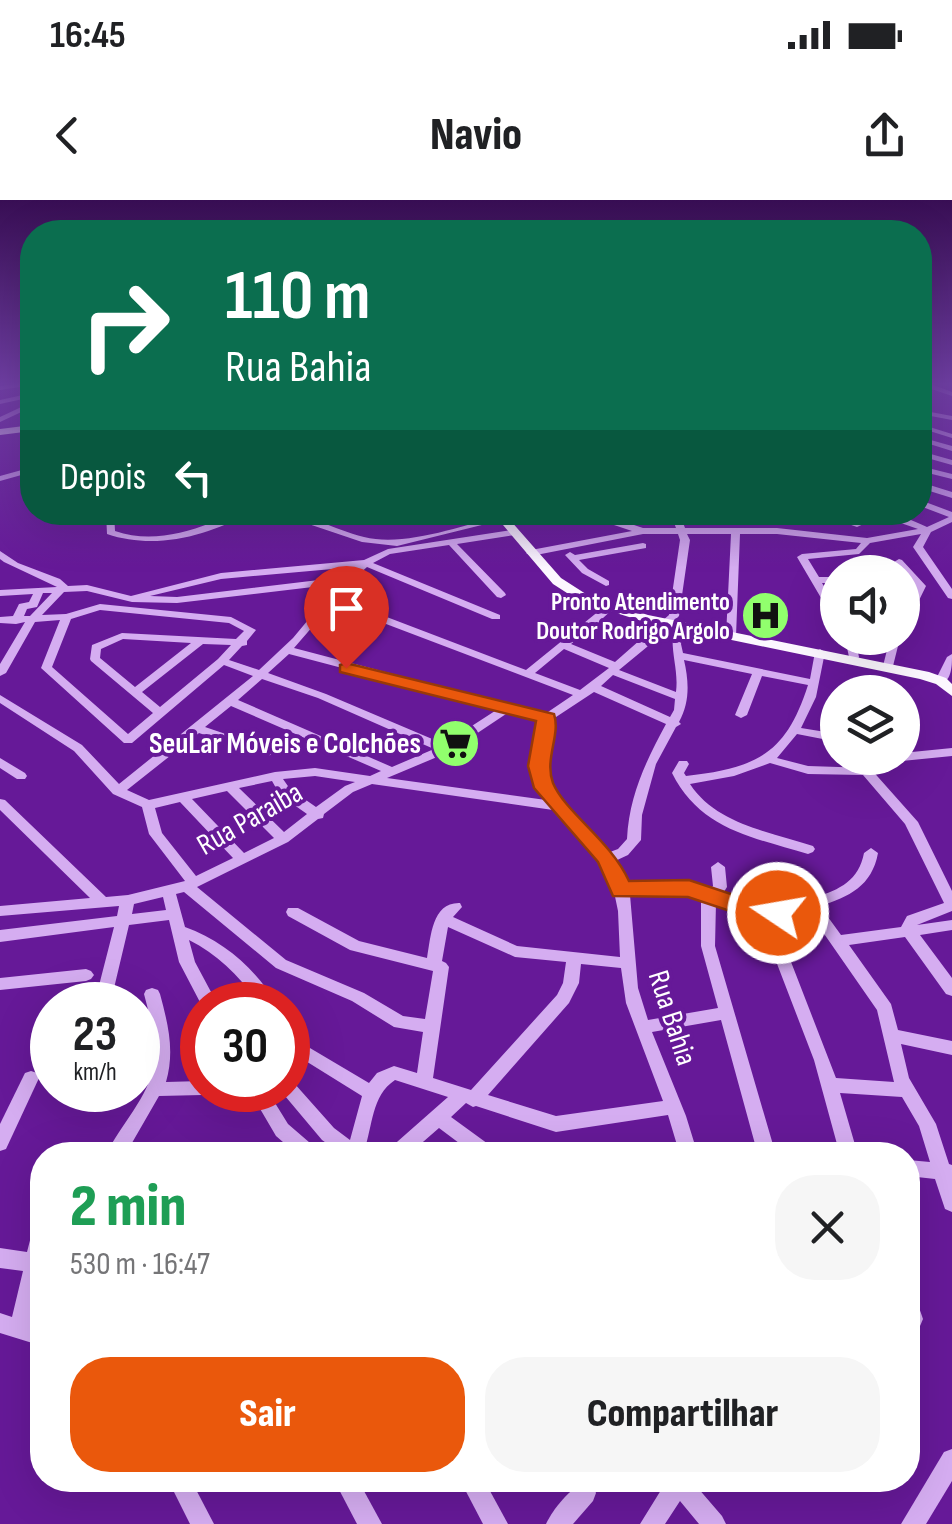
<!DOCTYPE html>
<html lang="pt">
<meta charset="utf-8">
<style>
body{margin:0;font-family:"Sofia Sans Condensed",sans-serif;background:#f6f6f6;color:#202124;height:100vh;display:flex;flex-direction:column;font-size:38px;white-space:nowrap}
*{box-sizing:border-box;margin:0}
p{font-size:32px;color:#757577}
.icon{flex:none;width:55px;height:55px;fill:none;stroke:currentColor;stroke-width:2;stroke-linecap:round;stroke-linejoin:round}
.map{position:relative;flex:1;overflow:hidden}
.drawer{position:absolute;left:30px;top:942px;width:890px;height:350px;display:flex;flex-direction:column;background:#fff;border-radius:40px;box-shadow:0 10px 40px #0002}
.drawer>*{flex:none}
.banner{position:absolute;left:20px;top:20px;width:912px;height:305px;border-radius:40px;box-shadow:0 10px 40px #0002;background:#0b6e4f;color:#fff;overflow:hidden}
.tools{position:absolute;left:820px;top:355px;display:grid;gap:20px}
.tools a{display:grid;place-items:center;width:100px;height:100px;border-radius:50%;background:#fff;box-shadow:0 10px 40px #0002;font-size:50px}
.speed{position:absolute;left:30px;top:782px;display:flex;gap:20px;font-size:50px;font-weight:700;text-align:center}
.speed>*{display:grid;place-content:center;width:130px;height:130px;border-radius:50%;background:#fff;box-shadow:0 10px 40px #0002;line-height:1}
.speed small{font-size:25px;font-weight:400}
.speed .limit{border:15px solid #d22;background:#fff;color:#111}
.pin{position:absolute;display:grid;place-items:center;width:85px;height:85px;color:#fff;margin:-102px -42px;border-radius:50% 50% 50% 0;rotate:-45deg;box-shadow:0 0 10px #0007}
.pin .icon{rotate:45deg}
.me{position:absolute;width:110px;margin:-55px;rotate:282deg;stroke-linejoin:round;filter:drop-shadow(0 0 8px #0008)}
.turn{display:flex;align-items:center;gap:35px;height:210px;padding:0 40px;font-size:45px}
.turn .icon{width:130px;height:130px;stroke-width:2.5}
.turn b{display:block;font-size:70px;line-height:85px}
.then{display:flex;align-items:center;height:95px;padding:0 40px;background:#0003;gap:20px;font-size:38px}
.round{display:grid;place-items:center;flex:none;width:105px;height:105px;border-radius:40px;background:#f6f6f6}
.overview{display:flex;align-items:center;justify-content:space-between;height:170px;padding:0 40px}
h1{font-size:60px;font-weight:800;line-height:75px;color:#1e9e55}
.primary-button{display:flex;gap:20px;margin-top:auto;padding:20px 40px}
.primary-button a{flex:1;height:115px;border-radius:40px;background:#ea580c;color:#fff;font-size:40px;font-weight:800;line-height:115px;text-align:center}
.primary-button a+a{background:#f6f6f6;color:#202124}
.status{display:flex;justify-content:space-between;align-items:center;height:70px;padding:0 50px;background:#fff;direction:ltr}
.status svg{height:28px;fill:currentColor}
header{display:flex;justify-content:space-between;align-items:center;height:130px;padding:0 40px;background:#fff;font-size:45px;font-weight:800}
.map>svg:first-child{display:block}
.lines{fill:none;stroke-linecap:round;stroke-linejoin:round}
.minor{fill:#d5adf1;fill-rule:evenodd}
.major{fill:#fcf7ff;fill-rule:evenodd}
.route{fill:#ea580c;stroke:#983908;stroke-width:2.5}
.labels{text-anchor:middle;dominant-baseline:central;stroke-width:8;stroke-linejoin:round;paint-order:stroke}
.far-poi-label{font-size:25px;font-weight:bold;fill:#fff;stroke:#661998;text-anchor:end}
.poi-label{font-size:30px;font-weight:bold;fill:#fff;stroke:#661998;text-anchor:end}
.street-label{font-size:30px;fill:#fff;stroke:#661998}
</style>
<div class="status"><b>16:45</b><svg viewBox="0 0 49 12"><path d="M0 12V9h3v3zM5 12V6h3v6zM10 12V3h3v9zM15 12V0h3v12zM26 1h20v11H26zM47 4h2v5h-2z"/></svg></div>
<header><svg class="icon" aria-label="back" viewBox="0 0 24 24"><path d="M15 5l-7 7 7 7"/></svg>Navio<svg class="icon" aria-label="share" viewBox="0 0 24 24"><path d="M12 15V3M7 8l5-5 5 5M5 13v7h14v-7"/></svg></header>
<div class="map">
<svg width="952" height="1324" viewBox="0 0 952 1324">
<rect width="100%" height="100%" fill="#661998"/>
<g class="lines">
<g class="minor">
<polygon points="21,183 32,183 32,185 0,190 0,186"/>
<polygon points="920,183 928,183 952,192 952,196 920,185"/>
<polygon points="32,193 32,197 0,204 0,200"/>
<polygon points="32,202 32,207 0,222 0,217"/>
<polygon points="920,210 952,216 952,220 920,214"/>
<polygon points="920,224 952,234 952,238 920,228"/>
<polygon points="920,237 952,246 952,251 920,241"/>
<polygon points="920,251 952,260 952,265 920,256"/>
<polygon points="920,266 952,274 952,279 920,271"/>
<polygon points="29,268 32,268 32,272 0,281 0,276"/>
<polygon points="920,282 952,292 952,298 920,288"/>
<path d="M920 300 952 312V322L931 332 923 347 952 389V399L948 398 913 347 921 334 870 343 859 354 808 359 819 377H838V383H822L838 409V421L834 420 797 357 802 354 856 349 861 343 777 334H740L736 436 731 439 726 436 731 334H687L690 340 679 416 653 442 619 470 676 492C679 468 669 451 674 425L679 422 684 425 681 444 683 453 810 479 815 452 820 449 825 452 816 497 801 528 838 534V542L797 534 777 558 808 566 870 568 918 622 952 691V711L917 725 952 720V730L920 735 952 778V796L946 794 905 737 849 745 891 804 898 830 952 841V855L901 844 909 878 936 924 949 964 952 965V1012L945 1009 935 979 908 976V960L930 962 919 926 902 897 840 893 858 955H840L814 860 759 717 716 703 715 746 776 955H758L721 820 652 832 686 916 698 955H680L668 915 556 932 476 906 473 907 466 903 451 917 495 949 498 955H475L439 928 408 955H386L389 949 448 897 395 880C371 896 373 926 364 951L366 955H343L322 940 280 890H288V881L294 883 334 928 350 940 362 896 288 850V835L369 883 377 873 394 866 417 873 423 832 394 827 352 801 276 768 184 692 176 694 185 727C224 741 256 769 277 805H260C241 778 219 755 189 740L195 762 218 805 202 806 179 762 169 720 129 725 110 805H94L114 727 0 742V730L117 716 119 706 0 716V706L90 698 0 610V599L5 600 106 697 128 695 185 681 149 634 142 607 113 594 74 551 0 503V495L82 545 119 584 253 476 224 465 132 543H124L41 468 60 420 35 422 6 473 0 476V464L25 422 16 424 0 423V417L13 416 19 404 29 402 33 394 0 396V390L57 387 4 362 0 359V351L18 363 60 379 68 386 87 385 131 396 221 373 364 360 388 349 512 330 517 333 515 335 457 344 505 393 506 395 501 398 497 397 449 345 390 354 373 363 500 415V419H492L367 367 349 383 331 404 371 411 526 470 605 406 609 405 614 408 603 418 646 435 669 415 680 340 678 334H643L531 356 526 353 531 350 632 331 590 317V313L618 320 655 312H679L685 328H777L867 338 918 329 881 316 857 327 814 312H829L856 321C884 308 900 315 927 327L949 317 920 306ZM671 315 676 328H643L628 323ZM355 367 344 377 177 397 150 396 221 379ZM338 384 293 438 259 470 229 460 242 446 247 445V441L256 430 231 417 100 404 66 414 42 415 64 392 87 391 132 402 177 403ZM43 393H52L30 416H24L27 409 37 407ZM100 410 229 423 244 431 236 439 122 433 92 445 90 459 91 461 153 513 128 534 52 467 71 419ZM327 410 365 416 573 495 545 514 294 448ZM597 423 640 440 615 462 571 444ZM123 439 191 443 135 487 100 458 101 449ZM203 444 231 445 218 459 160 507 142 492ZM564 449 609 468 580 490 535 473ZM289 454 498 509 444 544 326 494 268 473ZM684 460 752 474 735 515 741 518 747 515 762 476 808 485C786 554 757 568 686 576L684 573 689 564 687 561H679L672 573C700 629 751 637 808 654L813 652 815 649 813 646C770 632 716 624 690 584L734 576 770 563 808 574 863 575 905 624 944 703 907 716 901 727 841 735 820 706C849 697 872 686 878 653L871 648 864 653C859 680 840 690 815 697L801 672H791L789 675 804 705 765 708 722 695 727 687 725 667 718 662 711 667 713 686 709 691 678 682 627 685 615 661 628 655 641 640 642 615 656 564 676 527 681 524 679 522C690 502 689 482 684 460ZM613 475 675 499 674 510 670 517 601 486ZM262 479 318 498 434 549 392 567 238 500ZM594 492 666 524C646 561 629 596 627 639L618 649 610 652C562 594 540 605 553 519ZM231 506 381 571 370 576 315 568 275 572 149 600 127 590 199 533 266 556 293 550 295 547 289 543 267 548 205 527ZM509 512 541 520C536 549 533 573 546 600L387 578 449 552ZM315 576 355 582 345 586 316 607 290 589 283 579ZM272 581 280 595 307 614 284 632 239 588ZM372 584 553 610 586 642 600 659 612 682 618 711 620 757 517 746 453 717 462 707 460 703C432 702 431 736 427 758L359 741 298 708H288L286 712 288 716 350 750 433 771 425 819 403 816 364 793 286 760 197 687 288 642 318 619 323 618 324 614 353 592ZM227 591 274 638 244 653 192 599ZM180 602 233 658 196 676 162 633 155 608ZM678 692 703 700 701 703V746L718 808 648 820 638 788 630 695ZM163 697 166 710 132 714 134 704ZM811 715 877 810 894 882 836 878 774 718ZM448 727 515 757 566 762 563 783 557 795 471 890 433 878 449 767 446 763 442 761ZM581 764 621 768 626 803 663 901 556 916 488 895 569 803 579 783Z"/>
<path d="M106 312H114L115 331C147 342 179 335 211 323 225 318 235 312 250 312 207 337 154 350 107 334Z"/>
<path d="M273 312C304 312 333 329 364 337 405 347 460 326 502 316L506 319 397 346 362 342Z"/>
<polygon points="784,312 797,312 779,321 772,319"/>
<polygon points="643,343 646,344 646,348 579,360 588,369 609,381 609,385 606,386 582,373 565,355 570,352 575,355"/>
<polygon points="899,359 902,360 926,386 907,425 902,428 902,414 916,386 894,362"/>
<polygon points="845,438 855,438 859,457 858,459 854,460 849,457"/>
<polygon points="890,438 900,438 893,466 888,469 883,466"/>
<path d="M952 454C952 465 952 480 941 484L937 483 935 481 947 457Z"/>
<polygon points="952,548 952,556 902,561 896,558 902,558 902,553"/>
<polygon points="0,558 25,573 27,576 25,579 17,579 0,568"/>
<polygon points="86,769 91,771 94,775 91,779 86,781 0,790 0,778"/>
<path d="M152 788 158 790 160 794C168 824 175 851 166 882L202 881V890H210L202 895 159 896 125 955H106C120 925 149 897 154 864 157 841 150 817 144 794L146 790Z"/>
<polygon points="31,871 37,873 39,878 6,949 0,951 0,924 25,873"/>
<polygon points="249,890 267,890 288,924 317,949 320,955 298,955 276,936"/>
<polygon points="239,947 246,949 249,955 230,955 233,949"/>
<polygon points="42,1018 42,1070 31,1122 42,1126 42,1146 0,1133 0,1113 12,1117 23,1071 0,1068 0,1048 27,1052 35,1021"/>
<polygon points="908,1093 915,1096 923,1119 920,1126 908,1132"/>
<polygon points="952,1249 952,1281 926,1324 901,1324 944,1252"/>
<polygon points="168,1280 191,1280 214,1324 190,1324"/>
<polygon points="334,1280 358,1280 382,1324 357,1324"/>
<polygon points="460,1280 484,1280 508,1324 483,1324"/>
<polygon points="665,1280 691,1280 722,1316 726,1324 699,1324 680,1301 665,1324 640,1324 666,1282"/>
<path d="M585 1282 593 1285 596 1293 593 1301 573 1324H546C553 1309 570 1288 585 1282Z"/>
</g>
<g class="major">
<polygon points="32,225 32,231 0,235 0,229"/>
<polygon points="492,312 503,312 561,378 589,396 648,415 929,472 946,478 952,484 952,496 936,484 920,479 645,422 581,402 553,384"/>
</g>
</g>
<linearGradient id="sky" x2="0" y2="1"><stop stop-color="#380e54"/><stop offset="0.5" stop-color="#6e3ea2"/><stop offset="1" stop-color="#6e3ea2" stop-opacity="0"/></linearGradient>
<rect width="952" height="368" fill="url(#sky)"/>
<path class="route" d="M346 463 554 514C561 535 544 559 553 583 565 612 611 641 629 681L689 680 755 702 787 707 790 713 787 719H754L688 697 613 696 598 662 534 588 528 566 536 521 340 472V465Z"/>
<defs>
<symbol id="hospital-disc" viewBox="-11 -11 22 22"><circle r="9.5" fill="#91ff6d" stroke="#661998"/><path d="M-5-5h3v3.5h4V-5h3V5h-3V1.5h-4V5h-3Z" fill="#111"/></symbol>
<symbol id="supermarket-disc" viewBox="-11 -11 22 22"><circle r="9.5" fill="#91ff6d" stroke="#661998"/><path d="M-6-5.5h2.5l.6 2H6L4.5 2H-2.5L-4.4-4H-6ZM-1.5 3.2a1.3 1.3 0 1 0 .1 0ZM3 3.2a1.3 1.3 0 1 0 .1 0Z" fill="#111"/></symbol>
</defs>
<g fill-rule="evenodd">
<use href="#hospital-disc" x="738" y="388" width="55" height="55"/>
<use href="#supermarket-disc" x="428" y="516" width="55" height="55"/>
</g>
<g class="labels">
<g class="far-poi-label">
<text x="730" y="402">Pronto Atendimento<tspan x="730" dy="29">Doutor Rodrigo Argolo</tspan></text>
</g>
<g class="poi-label">
<text x="421" y="544">SeuLar Móveis e Colchões</text>
</g>
<g class="street-label">
<text transform="translate(250 619) rotate(-30)">Rua Paraiba</text>
<text transform="translate(672 818) rotate(72)">Rua Bahia</text>
</g>
</g>
</svg>
<div class="tools">
<a><svg class="icon" aria-label="sound" viewBox="0 0 24 24"><path d="M4 9h4l5-4v14l-5-4H4zM17 9q2 3 0 6"/></svg></a>
<a><svg class="icon" aria-label="layers" viewBox="0 0 24 24"><path d="M12 4l9 5-9 5-9-5zM3 14l9 5 9-5"/></svg></a>
</div>
<div class="speed"><div>23<small>km/h</small></div><div class="limit">30</div></div>
<div class="pin" style="left:346px;top:468px;background:#d93025"><svg class="icon" aria-label="arrive" viewBox="0 0 24 24"><path d="M6 21V4h12l-3 4 3 4H6"/></svg></div>
<svg class="me" style="left:778px;top:713px" viewBox="-20 -20 40 40"><circle r="17" fill="#ea580c" stroke="#fff" stroke-width="3"/><path d="M0-11L8 9 0 5-8 9z" fill="#fff"/></svg>
<div class="banner">
<div class="turn"><svg class="icon" aria-label="right" viewBox="0 0 24 24"><path d="M7 20v-9h11M14 6l5 5-5 5"/></svg><div><b>110 m</b>Rua Bahia</div></div>
<div class="then">Depois<svg class="icon" aria-label="left" viewBox="0 0 24 24"><path d="M17 20v-9H6M10 6l-5 5 5 5"/></svg></div>
</div>
<section class="drawer">
<div class="overview"><div><h1>2 min</h1><p>530 m · 16:47</p></div><a class="round"><svg class="icon" aria-label="close" viewBox="0 0 24 24"><path d="M6 6l12 12M18 6L6 18"/></svg></a></div>
<div class="primary-button"><a>Sair</a><a>Compartilhar</a></div>
</section>
</div>
